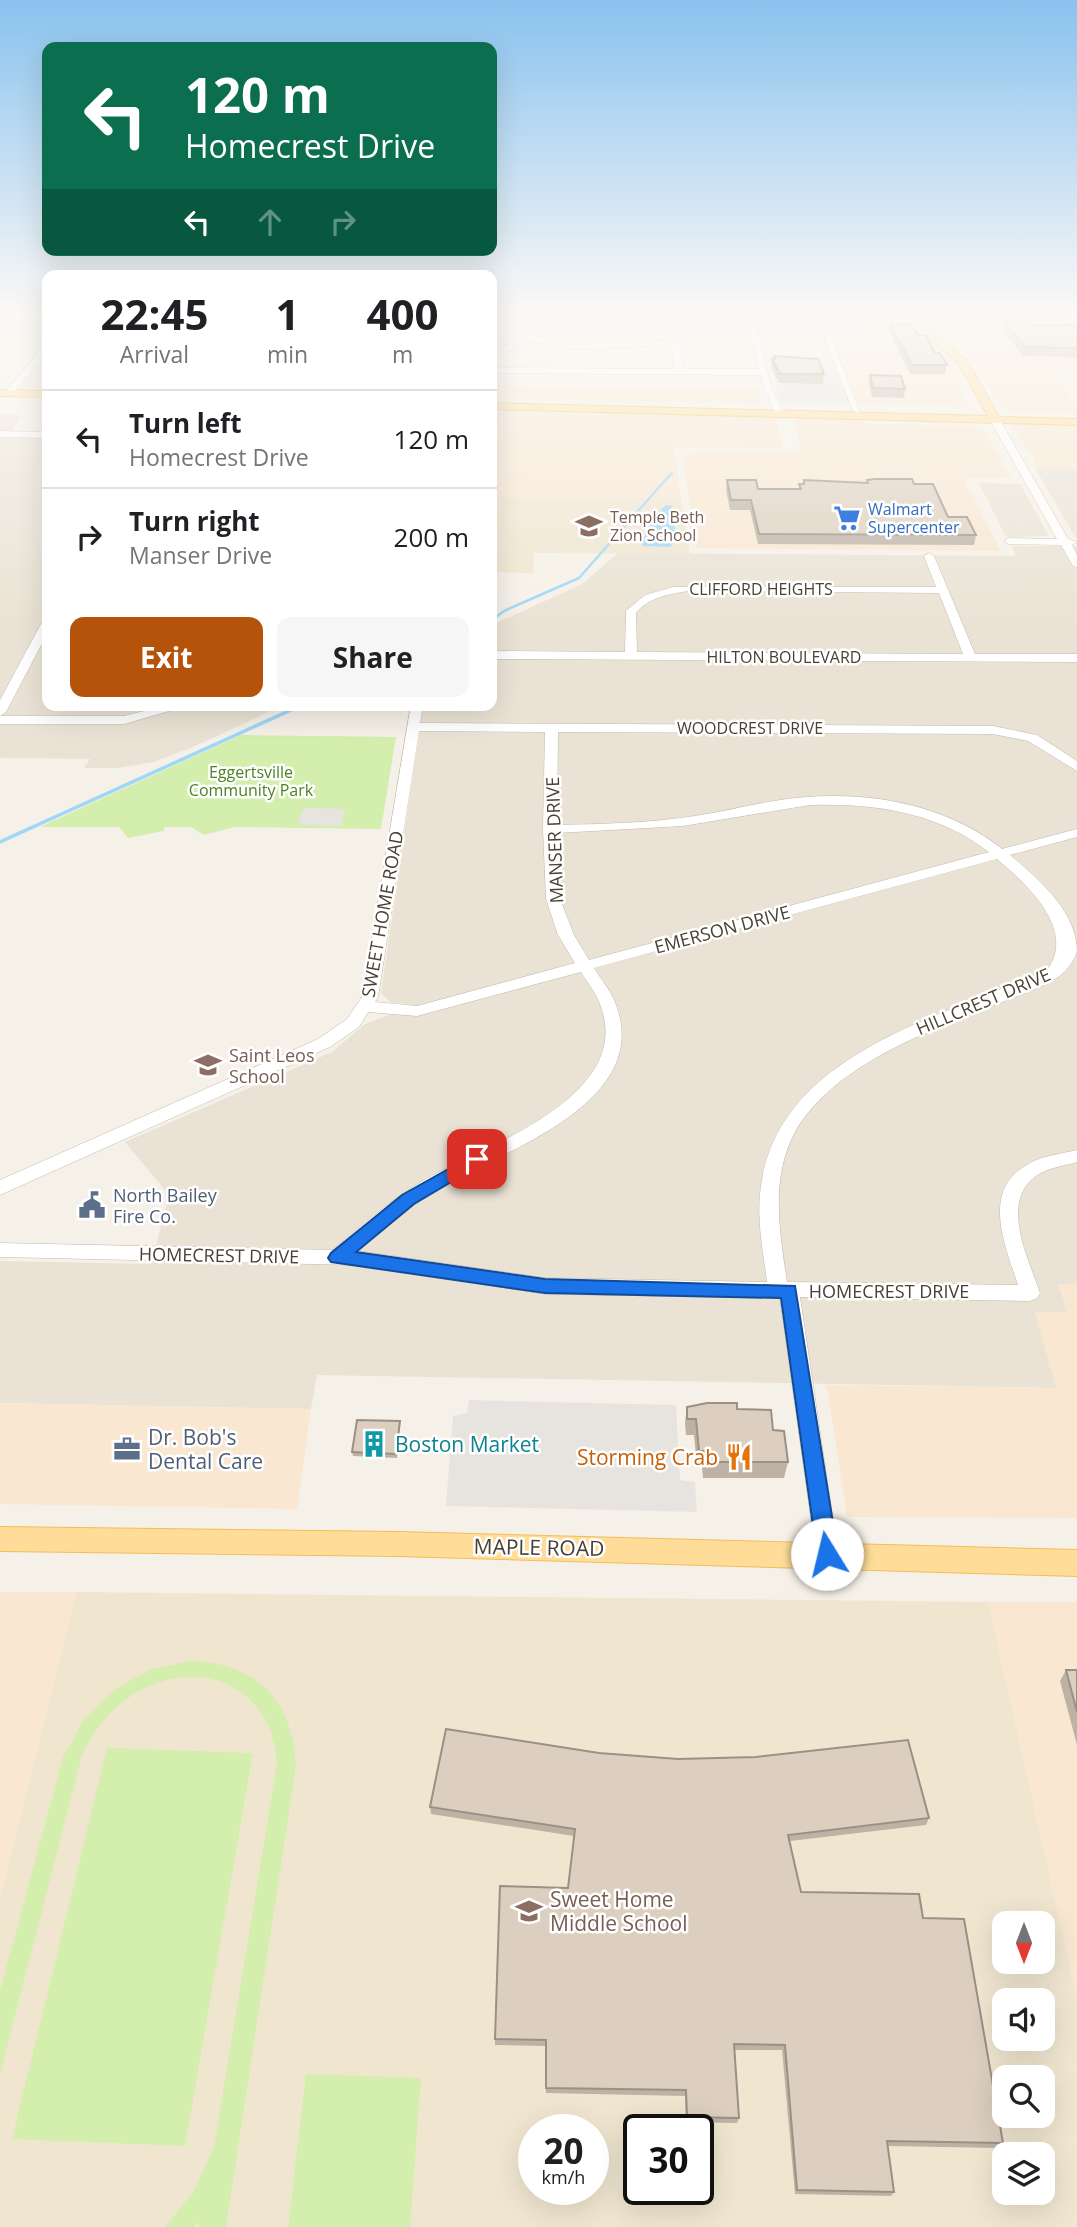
<!DOCTYPE html>
<style>
body{margin:0;font-family:"Open Sans",sans-serif;background:#f6f6f6;color:#202124;height:100vh;display:flex;flex-direction:column;font-size:26px;white-space:nowrap}
*{box-sizing:border-box;margin:0}
p{font-size:23px;color:#757577}
.icon{flex:none;width:38px;height:38px;fill:none;stroke:currentColor;stroke-width:2;stroke-linecap:round;stroke-linejoin:round}
.map{position:relative;flex:1;overflow:hidden}
.drawer{position:absolute;left:42px;top:270px;width:455px;height:441px;display:flex;flex-direction:column;background:#fff;border-radius:14px;box-shadow:0 7px 28px #0002}
.drawer>*{flex:none}
.banner{position:absolute;left:42px;top:42px;width:455px;height:214px;border-radius:14px;box-shadow:0 7px 28px #0002;background:#0b6e4f;color:#fff;overflow:hidden}
.needle{width:46px;rotate:180deg}
.controls{position:absolute;left:992px;top:1911px;display:grid;gap:14px}
.controls a{display:grid;place-items:center;width:63px;height:63px;border-radius:14px;background:#fff;box-shadow:0 7px 28px #0002;font-size:35px}
.speed{position:absolute;left:518px;top:2114px;display:flex;gap:14px;font-size:35px;font-weight:700;text-align:center}
.speed>*{display:grid;place-content:center;width:91px;height:91px;border-radius:50%;background:#fff;box-shadow:0 7px 28px #0002;line-height:1}
.speed small{font-size:18px;font-weight:400}
.speed .limit{border:4px solid #111;border-radius:10px;background:#fff;color:#111}
.pin{position:absolute;display:grid;place-items:center;width:60px;height:60px;color:#fff;margin:-30px;border-radius:14px;box-shadow:0 4px 10px #0006}
.me{position:absolute;width:77px;margin:-38px;rotate:351deg;stroke-linejoin:round;filter:drop-shadow(0 0 5px #0008)}
.turn{display:flex;align-items:center;gap:24px;height:147px;padding:0 28px;font-size:32px}
.turn .icon{width:91px;height:91px;stroke-width:2.5}
.turn b{display:block;font-size:49px;line-height:60px}
.lanes{display:flex;align-items:center;height:66px;padding:0 28px;background:#0003;justify-content:center;gap:35px;direction:ltr}
.lanes .off{opacity:.35}
.eta{display:flex;justify-content:space-evenly;align-items:center;height:119px;text-align:center}
.eta b{font-size:42px;font-weight:700;line-height:49px}
.primary-button{display:flex;gap:14px;margin-top:auto;padding:14px 28px}
.primary-button a{flex:1;height:80px;border-radius:14px;background:#b45309;color:#fff;font-size:28px;font-weight:700;line-height:80px;text-align:center}
.primary-button a+a{background:#f6f6f6;color:#202124}
ul{padding:0;list-style:none}
li{display:flex;align-items:center;gap:21px;height:98px;padding:0 28px;border-top:2px solid #e0e0e0}
li div{flex:1}
li b{display:block;font-size:26px}
li em{font-style:normal}
.map>svg:first-child{display:block}
.residential{fill:#eae3d5}
.commercial{fill:#f9e7d1}
.education{fill:#f0e6d0;fill-rule:evenodd}
.green{fill:#d3eead}
.parking{fill:#e7e4e0}
.water{fill:#9ed7f8}
.lines{fill:none;stroke-linecap:round;stroke-linejoin:round}
.stream-far2{stroke:#9ed7f8;stroke-width:2}
.stream-far1{stroke:#9ed7f8;stroke-width:2.5}
.stream{stroke:#9ed7f8;stroke-width:3.5}
.minor-casing{stroke:#c2b9a9;stroke-width:1}
.major-casing{stroke:#f1bd5b;stroke-width:2}
.minor{fill:#fff;fill-rule:evenodd}
.major{fill:#ffdd98;fill-rule:evenodd}
.wall{fill:#bdb2a4}
.building{fill:#dccfbf;stroke:#9a9186;stroke-width:2}
.route{fill:#1a73e8;stroke:#114b97;stroke-width:2}
.labels{text-anchor:middle;dominant-baseline:central;stroke-width:5;stroke-linejoin:round;paint-order:stroke}
.far-shop-label{font-size:16px;fill:#366cbe;stroke:#fff;text-anchor:start}
.far-education-label{font-size:16px;fill:#785e54;stroke:#fff;text-anchor:start}
.far-street-label{font-size:16px;fill:#4a4136;stroke:#fff}
.far-park-label{font-size:16px;fill:#4b8321;stroke:#fff}
.street-label{font-size:18px;fill:#4a4136;stroke:#fff}
.education-label{font-size:18px;fill:#785e54;stroke:#fff;text-anchor:start}
.service-label{font-size:18px;fill:#4e5e75;stroke:#fff;text-anchor:start}
.near-service-label{font-size:21px;fill:#4e5e75;stroke:#fff;text-anchor:start}
.near-culture-label{font-size:21px;fill:#0d838f;stroke:#fff;text-anchor:start}
.near-food-label{font-size:21px;fill:#c56008;stroke:#fff;text-anchor:end}
.near-street-label{font-size:21px;fill:#4a4136;stroke:#fff}
.near-education-label{font-size:21px;fill:#785e54;stroke:#fff;text-anchor:start}
</style>
<div class="map">
<svg width="1077" height="2227" viewBox="0 0 1077 2227">
<rect width="100%" height="100%" fill="#f6f1e8"/>
<g class="residential">
<polygon points="964,312 1013,317 1022,329 990,329 987,325 972,325"/>
<polygon points="0,415 22,415 10,433 47,433 47,705 284,705 193,747 154,762 118,768 84,768 90,759 0,758"/>
<polygon points="1035,468 1077,469 1077,537 1075,537"/>
<polygon points="979,483 1020,484 1049,536 1006,537"/>
<polygon points="1012,546 1077,546 1077,1285 1059,1285 1067,1312 1035,1312 1057,1388 317,1375 311,1409 0,1403 0,1261 151,1264 169,1195 125,1142 332,1052 365,1024 415,1005 390,1002 381,993 423,705 492,705 492,625 582,584 618,553 1016,556"/>
</g>
<g class="commercial">
<polygon points="931,312 964,312 972,325 987,325 990,329 1077,334 1077,381 1063,371 1051,371 1077,407 1077,413 1011,411 1000,407 971,358 937,331 927,314"/>
<polygon points="879,321 910,322 922,338 950,360 959,377 957,379 967,406 780,402 770,362 846,363 841,349 871,349 863,327 881,327"/>
<polygon points="492,386 758,389 762,404 492,398"/>
<polygon points="492,410 775,417 783,448 674,447 681,498 492,497"/>
<polygon points="802,418 867,420 870,424 981,426 1011,477 964,478 1001,551 697,548 683,459 698,452 801,452 794,420"/>
<polygon points="1018,424 1077,426 1077,469 1035,468 1035,461 1013,428"/>
<polygon points="1058,1284 1077,1285 1077,1518 847,1517 827,1385 1056,1388 1035,1312 1067,1312"/>
<polygon points="0,1403 311,1409 297,1509 0,1504"/>
<polygon points="0,1592 76,1592 0,1900"/>
<polygon points="988,1602 1077,1602 1077,1998"/>
</g>
<g class="education">
<polygon points="492,497 681,498 690,554 534,553 533,573 492,572"/>
<path d="M76 1592 988 1602 1077 1998V2227H0V1900ZM1004 1923H1043V1962H1004ZM1004 2000H1043V2039H1004ZM1004 2077H1043V2116H1004ZM534 2130H593V2189H534ZM639 2130H698V2189H639ZM1004 2154H1043V2193H1004Z"/>
</g>
<g class="green">
<polygon points="241,735 396,737 381,829 234,827 204,835 191,827 164,827 164,831 128,838 119,827 40,827"/>
<path d="M191 1661C257 1663 293 1700 296 1766L226 2227H199V2221L194 2227H165L194 2191 214 2147 277 1763C272 1679 188 1652 124 1701 105 1715 92 1734 82 1755L0 2074V1991L63 1757 84 1719 115 1689 152 1669Z"/>
<polygon points="107,1748 253,1753 185,2146 12,2139"/>
<polygon points="306,2074 421,2078 410,2227 288,2227"/>
</g>
<g class="parking">
<polygon points="820,368 833,368 847,405 784,405 780,402 776,385 825,385"/>
<polygon points="304,808 311,808 345,809 341,826 300,825 301,821 297,820"/>
<polygon points="469,1400 676,1405 680,1480 695,1482 697,1512 446,1506 453,1416 467,1413"/>
</g>
<polygon class="water" points="666,505 672,506 676,539 670,547 643,546 642,542 653,518"/>
<g class="lines">
<polyline class="stream-far2" points="667,478 672,473"/>
<polyline class="stream-far1" points="492,620 504,611 579,578 669,476"/>
<polyline class="stream" points="0,842 302,705"/>
<defs>
<g id="minor">
<polygon points="567,312 576,312 535,336 575,345 675,340 679,342 683,369 759,369 745,312 753,312 771,386 783,414 779,417 775,414 760,375 492,373 492,368 674,369 671,345 575,349 528,340 492,359 492,354"/>
<polygon points="588,312 708,314 712,316 708,318 615,317"/>
<polygon points="814,312 822,312 860,413 853,411"/>
<polygon points="987,312 1077,319 1077,323 991,314"/>
<polygon points="44,346 47,346 47,353 12,395 6,395 6,391"/>
<polygon points="995,417 1000,420 1068,539 1077,542 1072,545 1077,555 1077,567 1073,566 1061,545 1009,544 1004,541 1009,538 1057,539 990,420"/>
<polygon points="0,431 47,432 47,438 0,437"/>
<path d="M929 553 934 556 975 654H1077V662L492 659V651L625 652 626 611 645 595 673 587H936L924 556ZM689 591 939 593 963 654 637 652 636 613C649 597 669 594 689 591Z"/>
<polygon points="47,621 47,634 6,712 0,716 0,700 41,624"/>
<polygon points="168,705 190,705 124,724 0,724 0,716 124,716"/>
<path d="M411 705H423L420 723 993 726 1037 735 1077 761V771L1028 741 993 734 558 732 557 825C603 824 650 823 695 816 722 812 748 805 774 801 852 788 939 799 1002 849L1077 829V837L1010 855C1037 878 1077 911 1077 951 1075 960 1066 972 1058 977 1041 988 1019 995 1000 1003 962 1018 924 1032 888 1051 851 1071 809 1100 791 1140 771 1185 780 1235 787 1282L1018 1285C1006 1248 981 1192 1025 1166 1040 1156 1060 1154 1077 1150V1162C1063 1166 1047 1168 1036 1176 999 1202 1029 1260 1040 1293L1037 1298 1030 1301 800 1297 838 1554 835 1561 827 1564 819 1561 816 1554 780 1298 545 1294 358 1265 0 1257V1243L333 1250C362 1225 393 1198 426 1179 486 1145 636 1097 600 1004 596 993 587 982 581 972L417 1016 368 1012 359 1027 330 1047 0 1195V1180L318 1039 347 1019 362 997ZM419 731 545 732 543 829 546 899 558 935 575 963 417 1006 375 1002 378 997ZM810 805C874 803 937 812 989 852L589 960 574 935 560 899 557 833 683 826ZM997 859C1027 884 1077 930 1047 970 944 1017 779 1052 761 1186 756 1218 763 1250 767 1282L545 1278 358 1251C382 1229 410 1206 438 1189 500 1152 653 1104 616 1005 612 992 601 980 594 968Z"/>
</g>
<g id="major">
<polygon points="910,312 918,312 931,331 966,359 999,417 1077,419 1077,425 492,409 492,403 988,416 958,363 925,335"/>
<polygon points="0,390 47,391 47,397 0,396"/>
<polygon points="0,1527 399,1532 1077,1550 1077,1576 399,1556 0,1551"/>
</g>
</defs>
<use href="#minor" class="minor-casing"/>
<use href="#major" class="major-casing"/>
<use href="#minor" class="minor"/>
<use href="#major" class="major"/>
</g>
<g class="wall">
<polygon points="1004,321 1031,325 1077,325 1077,357 1023,356 1002,329"/>
<polygon points="890,324 918,335 947,365 945,374 910,374 889,332"/>
<polygon points="774,356 824,374 823,384 779,383 771,368 772,359 774,359"/>
<polygon points="870,375 905,389 904,398 872,397 869,384"/>
<polygon points="727,480 758,489 799,489 799,484 803,484 804,480 867,483 867,480 914,484 948,517 976,535 974,545 758,544 750,510 730,510 726,490"/>
<polygon points="687,1407 737,1409 773,1430 788,1462 784,1478 703,1478 702,1467 697,1467 694,1435 686,1435 685,1423"/>
<polygon points="400,1421 397,1458 353,1456 352,1452"/>
<polygon points="1066,1670 1077,1670 1077,1745 1060,1681"/>
<polygon points="430,1807 929,1818 926,1825 790,1841 801,1892 923,1918 1003,2143 999,2148 888,2146 894,2192 891,2196 795,2194 782,2050 735,2050 739,2118 737,2123 686,2122 685,2096 546,2093 546,2046 495,2045 495,2039 568,1888 574,1836 431,1814"/>
</g>
<g class="building">
<polygon points="1004,321 1028,321 1031,325 1077,325 1077,348 1025,347"/>
<polygon points="890,324 912,324 918,335 926,335 935,353 940,353 947,365 912,365"/>
<polygon points="774,356 818,359 824,374 780,374 772,359 775,359"/>
<polygon points="870,375 901,376 905,389 873,388"/>
<polygon points="875,479 912,479 914,484 933,484 948,517 967,517 976,535 759,534 751,500 731,500 727,480 756,480 758,489 801,489 799,484 804,484 804,480 868,483 867,480"/>
<polygon points="707,1403 737,1403 737,1409 771,1410 773,1430 784,1431 788,1462 705,1462 704,1451 699,1451 696,1419 687,1419 687,1407"/>
<polygon points="357,1420 400,1421 396,1454 352,1452"/>
<polygon points="1066,1670 1077,1670 1077,1712"/>
<polygon points="446,1729 599,1753 678,1759 756,1757 908,1740 929,1818 788,1835 801,1892 919,1894 923,1918 964,1919 1003,2143 887,2141 894,2192 797,2190 785,2045 734,2044 739,2118 687,2117 686,2090 546,2088 546,2040 495,2039 500,1886 568,1888 575,1829 430,1807"/>
</g>
<linearGradient id="sky" x2="0" y2="1"><stop stop-color="#8ac2ee"/><stop offset="0.5" stop-color="#fbf9f5"/><stop offset="1" stop-color="#fbf9f5" stop-opacity="0"/></linearGradient>
<rect width="1077" height="624" fill="url(#sky)"/>
<polygon class="route" points="477,1153 485,1159 483,1163 414,1204 356,1252 545,1279 795,1286 838,1554 835,1561 827,1564 820,1561 817,1554 781,1298 545,1293 331,1262 328,1258 331,1253 402,1195"/>
<defs>
<symbol id="supermarket-bare" viewBox="-9 -9 18 18"><path d="M-6-5.5h2.5l.6 2H6L4.5 2H-2.5L-4.4-4H-6ZM-1.5 3.2a1.3 1.3 0 1 0 .1 0ZM3 3.2a1.3 1.3 0 1 0 .1 0Z" fill="#3f7fe0" stroke="#fff" stroke-width="2.5" paint-order="stroke"/></symbol>
<symbol id="school-bare" viewBox="-9 -9 18 18"><path d="M0-5L7-2L0 1L-7-2ZM-4 1L0 2.5L4 1V4Q0 6-4 4Z" fill="#8d6e63" stroke="#fff" stroke-width="2.5" paint-order="stroke"/></symbol>
<symbol id="civic-bare" viewBox="-9 -9 18 18"><path d="M-.6-6.5H3V-4.5H.6V-3L4-1V1h2V6H-6V1h2V-1L-.6-3ZM-1.2 2.5V6h2.4V2.5Z" fill="#5c6f8a" stroke="#fff" stroke-width="2.5" paint-order="stroke"/></symbol>
<symbol id="building-bare" viewBox="-9 -9 18 18"><path d="M-4-6H4V6H1V3H-1V6H-4ZM-2.5-4.3h1.7v1.8h-1.7ZM.8-4.3h1.7v1.8H.8ZM-2.5-1h1.7V.8h-1.7ZM.8-1h1.7V.8H.8Z" fill="#0f9aa8" stroke="#fff" stroke-width="2.5" paint-order="stroke"/></symbol>
<symbol id="office-bare" viewBox="-9 -9 18 18"><path d="M-6-3h4V-5.5h4V-3h4V5H-6ZM-1-4.5V-3h2v-1.5ZM-6 0V1H6V0Z" fill="#5c6f8a" stroke="#fff" stroke-width="2.5" paint-order="stroke"/></symbol>
<symbol id="restaurant-bare" viewBox="-9 -9 18 18"><path d="M-5-6h1v4h1v-4h1v4h1v-4h1v5L-1.5 .5V6h-2V.5L-5-1ZM5-6V6H3V1.5H1.5Q1.5-4 5-6Z" fill="#e8710a" stroke="#fff" stroke-width="2.5" paint-order="stroke"/></symbol>
</defs>
<g fill-rule="evenodd">
<use href="#supermarket-bare" x="828" y="499" width="38" height="38"/>
<use href="#school-bare" x="570" y="507" width="38" height="38"/>
<use href="#school-bare" x="189" y="1046" width="38" height="38"/>
<use href="#civic-bare" x="73" y="1186" width="38" height="38"/>
<use href="#building-bare" x="355" y="1425" width="38" height="38"/>
<use href="#office-bare" x="108" y="1430" width="38" height="38"/>
<use href="#restaurant-bare" x="720" y="1438" width="38" height="38"/>
<use href="#school-bare" x="510" y="1892" width="38" height="38"/>
</g>
<g class="labels">
<g class="far-shop-label">
<text x="868" y="509">Walmart<tspan x="868" dy="18">Supercenter</tspan></text>
</g>
<g class="far-education-label">
<text x="610" y="517">Temple Beth<tspan x="610" dy="18">Zion School</tspan></text>
</g>
<g class="far-street-label">
<text x="761" y="589">CLIFFORD HEIGHTS</text>
<text x="784" y="657">HILTON BOULEVARD</text>
<text x="750" y="728">WOODCREST DRIVE</text>
</g>
<g class="far-park-label">
<text x="251" y="772">Eggertsville<tspan x="251" dy="18">Community Park</tspan></text>
</g>
<g class="street-label">
<text transform="translate(554 840) rotate(-92)">MANSER DRIVE</text>
<text transform="translate(382 914) rotate(-80)">SWEET HOME ROAD</text>
<text transform="translate(722 929) rotate(-15)">EMERSON DRIVE</text>
<text transform="translate(983 1001) rotate(-23)">HILLCREST DRIVE</text>
<text transform="translate(219 1255) rotate(1)">HOMECREST DRIVE</text>
<text x="889" y="1291">HOMECREST DRIVE</text>
</g>
<g class="education-label">
<text x="229" y="1055">Saint Leos<tspan x="229" dy="21">School</tspan></text>
</g>
<g class="service-label">
<text x="113" y="1195">North Bailey<tspan x="113" dy="21">Fire Co.</tspan></text>
</g>
<g class="near-service-label">
<text x="148" y="1437">Dr. Bob's<tspan x="148" dy="24">Dental Care</tspan></text>
</g>
<g class="near-culture-label">
<text x="395" y="1444">Boston Market</text>
</g>
<g class="near-food-label">
<text x="718" y="1457">Storming Crab</text>
</g>
<g class="near-street-label">
<text transform="translate(539 1547) rotate(1)">MAPLE ROAD</text>
</g>
<g class="near-education-label">
<text x="550" y="1899">Sweet Home<tspan x="550" dy="24">Middle School</tspan></text>
</g>
</g>
</svg>
<div class="controls">
<a><svg class="needle" viewBox="-14 -14 28 28"><path d="M0-13l5 13h-10z" fill="#e53935"/><path d="M0 13l5-13h-10z" fill="#757577"/></svg></a>
<a><svg class="icon" aria-label="sound" viewBox="0 0 24 24"><path d="M4 9h4l5-4v14l-5-4H4zM17 9q2 3 0 6"/></svg></a>
<a><svg class="icon" aria-label="search" viewBox="0 0 24 24"><circle cx="10" cy="10" r="6"/><path d="M15 15l6 6"/></svg></a>
<a><svg class="icon" aria-label="layers" viewBox="0 0 24 24"><path d="M12 4l9 5-9 5-9-5zM3 14l9 5 9-5"/></svg></a>
</div>
<div class="speed"><div>20<small>km/h</small></div><div class="limit">30</div></div>
<div class="pin" style="left:477px;top:1159px;background:#d93025"><svg class="icon" aria-label="arrive" viewBox="0 0 24 24"><path d="M6 21V4h12l-3 4 3 4H6"/></svg></div>
<svg class="me" style="left:827px;top:1554px" viewBox="-20 -20 40 40"><circle r="19" fill="#fff"/><path d="M0-13L10 11 0 6-10 11z" fill="#1a73e8"/></svg>
<div class="banner">
<div class="turn"><svg class="icon" aria-label="left" viewBox="0 0 24 24"><path d="M17 20v-9H6M10 6l-5 5 5 5"/></svg><div><b>120 m</b>Homecrest Drive</div></div>
<div class="lanes"><svg class="icon" aria-label="left" viewBox="0 0 24 24"><path d="M17 20v-9H6M10 6l-5 5 5 5"/></svg><svg class="icon off" aria-label="ahead" viewBox="0 0 24 24"><path d="M12 20V5M6 11l6-6 6 6"/></svg><svg class="icon off" aria-label="right" viewBox="0 0 24 24"><path d="M7 20v-9h11M14 6l5 5-5 5"/></svg></div>
</div>
<section class="drawer">
<div class="eta">
<div><b>22:45</b><p>Arrival</p></div>
<div><b>1</b><p>min</p></div>
<div><b>400</b><p>m</p></div>
</div>
<ul>
<li><svg class="icon" aria-label="left" viewBox="0 0 24 24"><path d="M17 20v-9H6M10 6l-5 5 5 5"/></svg><div><b>Turn left</b><p>Homecrest Drive</p></div><em>120 m</em></li>
<li><svg class="icon" aria-label="right" viewBox="0 0 24 24"><path d="M7 20v-9h11M14 6l5 5-5 5"/></svg><div><b>Turn right</b><p>Manser Drive</p></div><em>200 m</em></li>
</ul>
<div class="primary-button"><a>Exit</a><a>Share</a></div>
</section>
</div>
